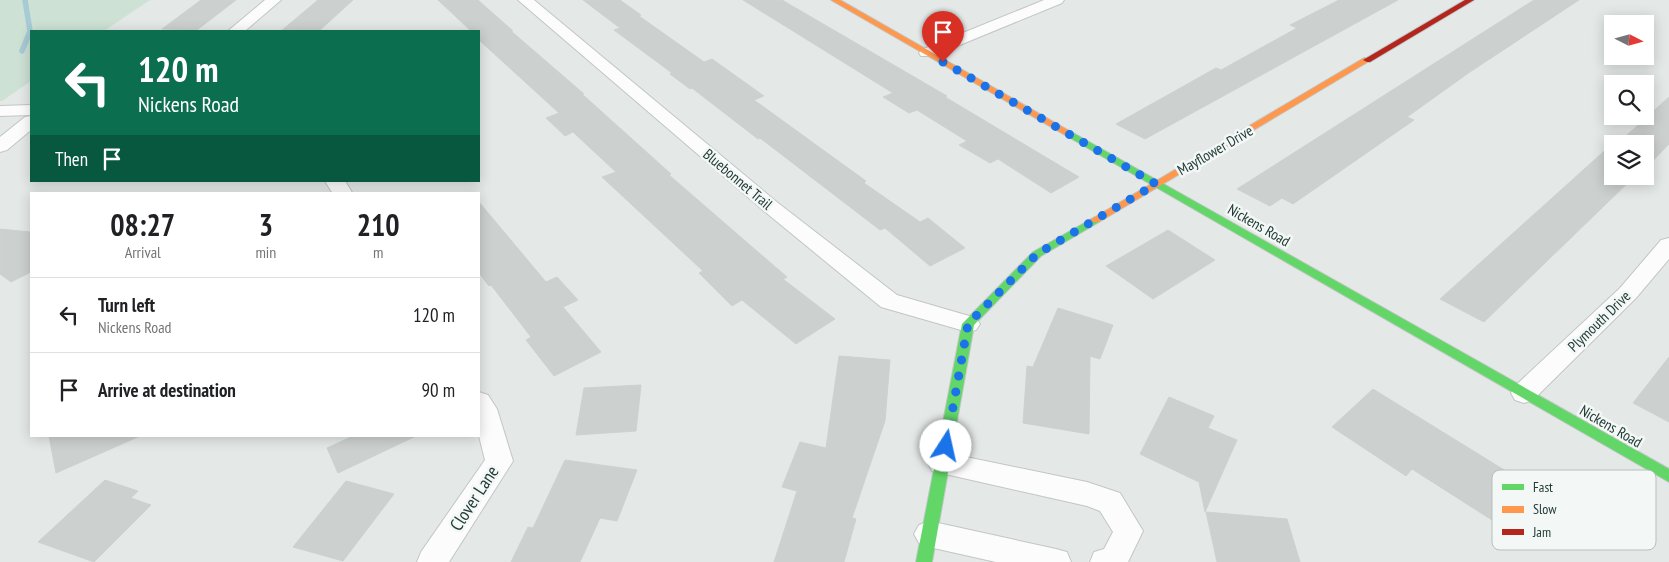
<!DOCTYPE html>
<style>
body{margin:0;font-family:"PT Sans Narrow",sans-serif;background:#f6f6f6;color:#202124;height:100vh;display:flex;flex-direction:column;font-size:19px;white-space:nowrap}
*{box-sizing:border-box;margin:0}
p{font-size:16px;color:#757577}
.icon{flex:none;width:28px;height:28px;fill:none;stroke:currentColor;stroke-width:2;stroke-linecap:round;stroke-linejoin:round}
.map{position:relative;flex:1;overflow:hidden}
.details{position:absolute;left:30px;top:192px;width:450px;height:245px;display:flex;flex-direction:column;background:#fff;border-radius:0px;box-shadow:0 2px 12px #0003}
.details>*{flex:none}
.top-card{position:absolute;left:30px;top:30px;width:450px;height:152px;border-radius:0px;box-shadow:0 2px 12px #0003;background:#0b6e4f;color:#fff;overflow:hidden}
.needle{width:32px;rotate:96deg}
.controls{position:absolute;left:1604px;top:15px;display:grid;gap:10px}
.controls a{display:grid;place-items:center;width:50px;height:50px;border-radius:0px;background:#fff;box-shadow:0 2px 12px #0003;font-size:25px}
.pin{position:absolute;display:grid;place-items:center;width:42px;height:42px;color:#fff;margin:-51px -21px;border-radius:50% 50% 50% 0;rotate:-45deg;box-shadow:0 0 5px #0007}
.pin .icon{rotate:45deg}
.me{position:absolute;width:55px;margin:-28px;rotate:10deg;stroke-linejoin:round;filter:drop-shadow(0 0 4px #0008)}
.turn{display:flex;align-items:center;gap:18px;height:105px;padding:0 25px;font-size:22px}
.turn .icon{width:65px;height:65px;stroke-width:2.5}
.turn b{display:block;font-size:35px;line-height:42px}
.then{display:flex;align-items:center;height:48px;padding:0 25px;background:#0003;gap:10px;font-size:19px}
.eta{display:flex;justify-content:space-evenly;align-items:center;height:85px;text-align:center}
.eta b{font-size:30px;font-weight:800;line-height:35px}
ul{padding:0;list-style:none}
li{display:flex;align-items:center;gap:15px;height:75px;padding:0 25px;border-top:1px solid #e0e0e0}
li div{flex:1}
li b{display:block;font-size:19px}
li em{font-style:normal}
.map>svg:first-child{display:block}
.green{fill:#cee1d5}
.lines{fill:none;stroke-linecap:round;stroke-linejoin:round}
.stream{stroke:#a7cbd5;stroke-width:5.5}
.building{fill:#ccd0cf;stroke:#cdd2d0}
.street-casing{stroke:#c1c6c4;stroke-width:2}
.fast-casing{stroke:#c0c7c5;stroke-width:2}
.slow-casing{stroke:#c0c7c5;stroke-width:2}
.jam-casing{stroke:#c0c7c5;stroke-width:2}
.street{fill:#fbfcfb;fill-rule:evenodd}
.fast{fill:#63d668;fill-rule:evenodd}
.slow{fill:#ff974d;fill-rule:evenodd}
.jam{fill:#b3261e;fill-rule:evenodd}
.route{stroke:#1a73e8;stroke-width:9;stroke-dasharray:0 16.2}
.labels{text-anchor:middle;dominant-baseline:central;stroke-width:5;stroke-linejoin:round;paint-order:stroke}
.street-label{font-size:15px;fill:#233b37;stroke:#f3f8f6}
.near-street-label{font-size:18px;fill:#233b37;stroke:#f3f8f6}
.key{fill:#f3f8f6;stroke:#b5bfbd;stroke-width:1}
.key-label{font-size:14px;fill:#233b37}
</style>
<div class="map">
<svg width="1669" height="562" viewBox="0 0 1669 562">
<rect width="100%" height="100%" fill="#e4e9e7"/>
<polygon class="green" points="0,0 150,0 104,31 31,31 31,81 2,101 0,101"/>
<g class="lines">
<polyline class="stream" points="22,51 30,31 25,0"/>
</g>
<g class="building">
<polygon points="201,0 236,0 197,30 162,29"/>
<polygon points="318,0 353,0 319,31 281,31"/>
<polygon points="438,0 478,0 513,31 511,31 584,94 582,94 671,174 669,175 787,277 783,279 835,319 796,344 742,300 732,306 699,273 703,271 602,177 616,172 573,132 565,136 546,118 559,113 479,40 479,31 471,31"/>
<polygon points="583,0 620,0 641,15 639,16 704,62 712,59 764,96 754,100 866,181 864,183 920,222 928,218 965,248 930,266 885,228 880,230 760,138 758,139 692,88 690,89 670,74 672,73 614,30 620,28"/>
<polygon points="743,0 782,0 947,96 945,97 1079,177 1051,193 998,159 990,163 959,145 967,141 917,110 909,113 883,97 893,93"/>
<polygon points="1339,0 1398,0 1145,139 1116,124 1216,68 1221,70 1297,28 1290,25"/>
<polygon points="1534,0 1579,0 1467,74 1407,117 1414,120 1293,204 1282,198 1270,206 1237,189"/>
<polygon points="1669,97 1669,144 1645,169 1645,144 1617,144"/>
<polygon points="1612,144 1612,176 1635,176 1484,322 1440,299"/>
<polygon points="479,202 546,282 557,277 578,300 563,307 601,352 554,376 526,340 531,337 491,285 489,286 479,273"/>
<polygon points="0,229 31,232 31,272 11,282 0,274"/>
<polygon points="1168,230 1215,260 1153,299 1106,266"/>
<polygon points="1058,308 1113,325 1100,359 1090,356 1089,434 1023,423 1027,366 1033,367"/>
<polygon points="839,356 890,360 885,421 852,518 856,519 844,562 774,562 797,491 782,487 800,442 826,448"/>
<polygon points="1669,357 1669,422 1633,403"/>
<polygon points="641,385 636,431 576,435 584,388"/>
<polygon points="1373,389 1527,484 1495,522 1412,469 1406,476 1332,427"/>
<polygon points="1169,397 1214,416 1208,428 1237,440 1205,512 1199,482 1140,454"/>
<polygon points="49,436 140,436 56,473"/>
<polygon points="353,436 416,436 338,473 327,448"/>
<polygon points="565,460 637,470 617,521 600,518 580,562 511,562 528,527 533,528"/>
<polygon points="105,480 138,491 131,498 151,505 94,562 38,542"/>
<polygon points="346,481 394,494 343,561 293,547"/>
<polygon points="1206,512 1287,519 1300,562 1217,562"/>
</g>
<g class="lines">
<defs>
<g id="street">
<polygon points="265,0 281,0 245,31 228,31"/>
<polygon points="518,0 534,0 778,203 897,295 976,318 980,324 976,330 968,332 881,307 764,211"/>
<polygon points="1044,0 1064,0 1062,3 933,56 921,56 919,53 921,50"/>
<polygon points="31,105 31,115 0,116 0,106"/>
<polygon points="31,116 31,130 7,150 0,152 0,137 25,117"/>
<polygon points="325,181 345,181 353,194 333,194"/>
<polygon points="1669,238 1669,259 1636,298 1533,400 1524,403 1515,400 1511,393 1515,386 1620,288 1661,240"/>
<polygon points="479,392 488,395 497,409 513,461 449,562 417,562 421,552 485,460 479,436"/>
<polygon points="942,452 1087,482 1120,493 1143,531 1128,562 1090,562 1094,552 1104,549 1113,532 1100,511 1087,506 932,471 928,463 932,455"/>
<polygon points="929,521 1056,549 1067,552 1071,562 996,562 929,547 919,543 914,534 919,525"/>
</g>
<g id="fast">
<polygon points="1068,130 1669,469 1669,482 1065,135 1063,133"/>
<polygon points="1095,217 1100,220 1099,222 1041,256 974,325 932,562 916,562 962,324 1033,252"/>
</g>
<g id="slow">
<polygon points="831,0 840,0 1073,133 1068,136 1065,135"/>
<polygon points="1364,58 1367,58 1371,60 1099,222 1091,222 1090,220"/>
</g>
<polygon id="jam" points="1465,0 1474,0 1370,62 1367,62 1363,60"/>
</defs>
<use href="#street" class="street-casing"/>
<use href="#fast" class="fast-casing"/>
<use href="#slow" class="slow-casing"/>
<use href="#jam" class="jam-casing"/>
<use href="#street" class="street"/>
<use href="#fast" class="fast"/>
<use href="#slow" class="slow"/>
<use href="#jam" class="jam"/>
</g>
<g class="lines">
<polyline class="route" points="943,62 1156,184 1037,254 968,324 946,446"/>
</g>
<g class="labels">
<g class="street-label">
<text transform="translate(1215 150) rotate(-30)">Mayflower Drive</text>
<text transform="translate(738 179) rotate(40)">Bluebonnet Trail</text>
<text transform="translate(1259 225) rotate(30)">Nickens Road</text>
<text transform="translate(1599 321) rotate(-44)">Plymouth Drive</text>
<text transform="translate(1611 426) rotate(30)">Nickens Road</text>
</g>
<g class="near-street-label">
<text transform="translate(474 498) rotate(-57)">Clover Lane</text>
</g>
</g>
<rect x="1492" y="470" width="164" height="80" rx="8" class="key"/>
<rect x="1502" y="484" width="22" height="6" fill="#63d668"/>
<rect x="1502" y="506" width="22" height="7" fill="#ff974d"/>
<rect x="1502" y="529" width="22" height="6" fill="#b3261e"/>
<g class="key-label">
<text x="1533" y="492">Fast</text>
<text x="1533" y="514">Slow</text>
<text x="1533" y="537">Jam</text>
</g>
</svg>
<div class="controls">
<a><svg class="needle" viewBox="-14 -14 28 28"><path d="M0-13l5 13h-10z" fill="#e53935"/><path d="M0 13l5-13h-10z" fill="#757577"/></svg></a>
<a><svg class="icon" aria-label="search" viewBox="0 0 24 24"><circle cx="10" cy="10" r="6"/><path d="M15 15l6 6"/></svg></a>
<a><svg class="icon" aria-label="layers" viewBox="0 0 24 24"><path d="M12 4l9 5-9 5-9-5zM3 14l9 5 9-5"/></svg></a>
</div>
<div class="pin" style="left:943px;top:62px;background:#d93025"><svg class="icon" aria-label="arrive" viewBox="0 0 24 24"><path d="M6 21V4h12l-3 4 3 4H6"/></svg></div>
<svg class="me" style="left:946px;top:446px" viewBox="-20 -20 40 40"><circle r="19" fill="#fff"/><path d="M0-13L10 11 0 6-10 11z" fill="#1a73e8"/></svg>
<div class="top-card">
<div class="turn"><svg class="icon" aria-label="left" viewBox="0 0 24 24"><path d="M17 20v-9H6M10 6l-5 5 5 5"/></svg><div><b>120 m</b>Nickens Road</div></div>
<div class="then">Then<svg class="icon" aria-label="arrive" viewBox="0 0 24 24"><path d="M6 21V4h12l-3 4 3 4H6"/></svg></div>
</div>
<section class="details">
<div class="eta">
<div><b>08:27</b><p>Arrival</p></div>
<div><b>3</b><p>min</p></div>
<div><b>210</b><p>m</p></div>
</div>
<ul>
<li><svg class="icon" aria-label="left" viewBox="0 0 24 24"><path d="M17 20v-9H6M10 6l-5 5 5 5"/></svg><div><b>Turn left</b><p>Nickens Road</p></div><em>120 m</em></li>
<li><svg class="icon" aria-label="arrive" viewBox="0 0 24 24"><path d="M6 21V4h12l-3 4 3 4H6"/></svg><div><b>Arrive at destination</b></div><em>90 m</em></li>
</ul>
</section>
</div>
